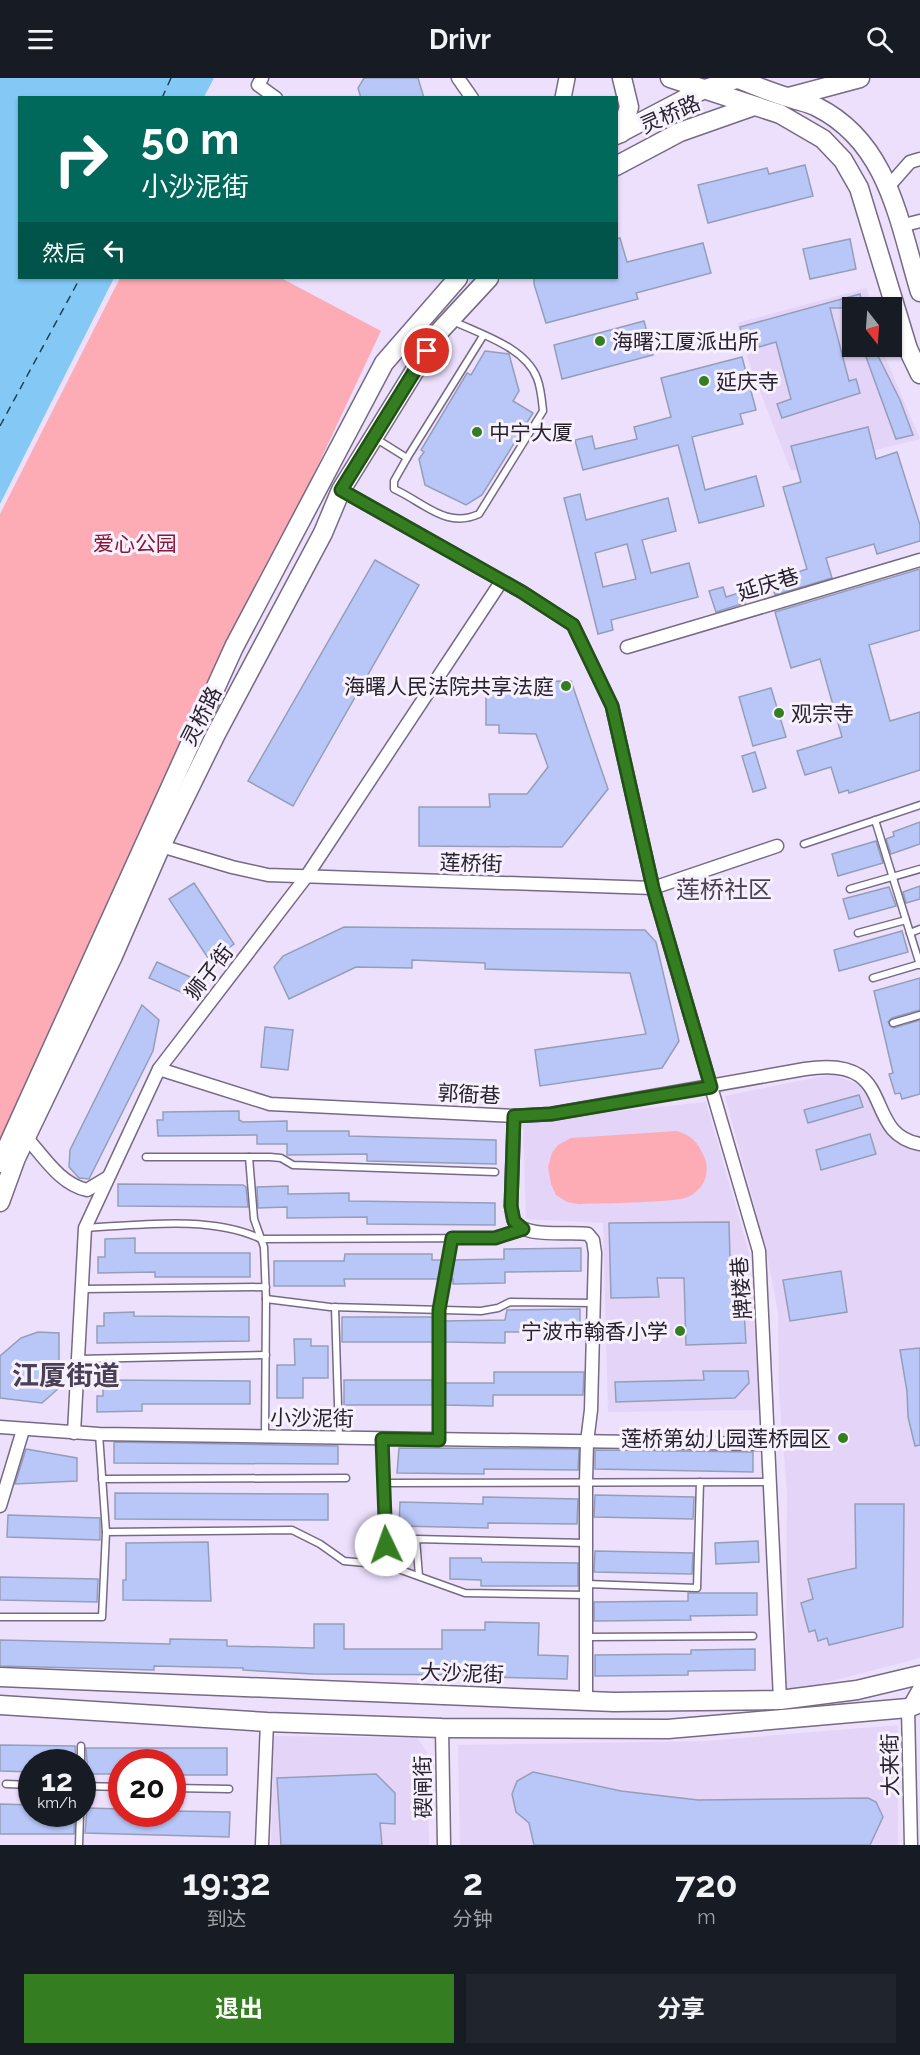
<!DOCTYPE html>
<html lang="zh">
<meta charset="utf-8">
<style>
body{margin:0;font-family:Raleway,"Noto Sans SC",sans-serif;background:#20242c;color:#f1f3f6;height:100vh;display:flex;flex-direction:column;font-size:22px;white-space:nowrap}
*{box-sizing:border-box;margin:0}
p{font-size:20px;color:#9ea1a6}
.icon{flex:none;width:33px;height:33px;fill:none;stroke:currentColor;stroke-width:2;stroke-linecap:round;stroke-linejoin:round}
.map{position:relative;height:1767px;overflow:hidden}
.details{display:flex;flex-direction:column;background:#171b24;flex:1}
.details>*{flex:none}
.banner{position:absolute;left:18px;top:18px;width:600px;height:183px;border-radius:0px;box-shadow:0 2px 4px #0004;background:#00695c;color:#fff;overflow:hidden}
.needle{width:39px;rotate:163deg}
.fabs{position:absolute;left:842px;top:219px;display:grid;gap:12px}
.fabs a{display:grid;place-items:center;width:60px;height:60px;border-radius:0px;background:#171b24;box-shadow:0 2px 4px #0004;font-size:30px}
.speed{position:absolute;left:18px;top:1671px;display:flex;gap:12px;font-size:30px;font-weight:700;text-align:center}
.speed>*{display:grid;place-content:center;width:78px;height:78px;border-radius:50%;background:#171b24;box-shadow:0 2px 4px #0004;line-height:1}
.speed small{font-size:15px;font-weight:400}
.speed .limit{border:9px solid #d22;background:#fff;color:#111}
.pin{position:absolute;display:grid;place-items:center;width:51px;height:51px;color:#fff;margin:-26px;border:3px solid #fff;border-radius:50%;box-shadow:0 2px 6px #0007}
.me{position:absolute;width:66px;margin:-33px;rotate:357deg;stroke-linejoin:round;filter:drop-shadow(0 0 4px #0008)}
.turn{display:flex;align-items:center;gap:21px;height:126px;padding:0 24px;font-size:27px}
.turn .icon{width:78px;height:78px;stroke-width:2.5}
.turn b{display:block;font-size:42px;line-height:51px}
.then{display:flex;align-items:center;height:57px;padding:0 24px;background:#0003;gap:12px;font-size:22px}
.eta{display:flex;justify-content:space-evenly;align-items:center;height:102px;text-align:center}
.eta b{font-size:36px;font-weight:700;line-height:42px}
.cta{display:flex;gap:12px;margin-top:auto;padding:12px 24px}
.cta a{flex:1;height:69px;border-radius:0px;background:#357d21;color:#fff;font-size:24px;font-weight:700;line-height:69px;text-align:center}
.cta a+a{background:#20242c;color:#f1f3f6}
header{display:flex;justify-content:space-between;align-items:center;height:78px;padding:0 24px;background:#171b24;font-size:27px;font-weight:700}
.map>svg:first-child{display:block}
.built{fill:#e4d4f8}
.green{fill:#fdabb5}
.water{fill:#84c8f5}
.lines{fill:none;stroke-linecap:round;stroke-linejoin:round}
.ferry{stroke:#1c4259;stroke-width:1.5;stroke-dasharray:8 6;stroke-linecap:butt}
.building{fill:#b8c7f8;stroke:#959eb9;stroke-width:1.5;fill-rule:evenodd}
.service-casing{stroke:#766a84;stroke-width:9}
.minor-casing{stroke:#766a84;stroke-width:15}
.tertiary-casing{stroke:#766a84;stroke-width:18}
.secondary-casing{stroke:#766a84;stroke-width:21}
.service{stroke:#fff;stroke-width:6}
.minor{stroke:#fff;stroke-width:12}
.tertiary{stroke:#fff;stroke-width:15}
.secondary{stroke:#fff;stroke-width:18}
.route-casing{stroke:#225115;stroke-width:15}
.route{stroke:#357d21;stroke-width:10}
.poi-dot{fill:#357d21;stroke:#f6f1fd;stroke-width:2}
.labels{text-anchor:middle;dominant-baseline:central;stroke-width:6;stroke-linejoin:round;paint-order:stroke}
.street-label{font-size:21px;fill:#27222d;stroke:#f6f1fd}
.poi-label{font-size:21px;fill:#27222d;stroke:#f6f1fd;text-anchor:start}
.park-label{font-size:21px;fill:#891737;stroke:#f6f1fd}
.quarter-label{font-size:24px;fill:#493f56;stroke:#f6f1fd}
.district-label{font-size:27px;font-weight:bold;fill:#493f56;stroke:#f6f1fd}
</style>
<header><svg class="icon" aria-label="menu" viewBox="0 0 24 24"><path d="M4 6h16M4 12h16M4 18h16"/></svg>Drivr<svg class="icon" aria-label="search" viewBox="0 0 24 24"><circle cx="10" cy="10" r="6"/><path d="M15 15l6 6"/></svg></header>
<div class="map">
<svg width="920" height="1767" viewBox="0 0 920 1767">
<rect width="100%" height="100%" fill="#ece0fd"/>
<g class="built">
<polygon points="867,210 871,229 852,230 852,268 881,269 920,361 791,393 749,285 737,245"/>
<polygon points="833,996 868,1011 886,1052 896,1065 920,1074 920,1580 786,1615 787,1414 779,1315 778,1234 765,1167 725,1018"/>
<polygon points="706,1024 749,1175 760,1332 608,1334 603,1145 526,1141 523,1043"/>
<polygon points="898,1647 898,1767 460,1767 458,1667 706,1663"/>
<polygon points="274,1658 417,1660 427,1674 429,1767 271,1767"/>
</g>
<g class="green">
<polygon points="120,200 281,200 381,253 0,1064 0,436"/>
<path d="M677 1053C692 1058 699 1065 705 1081 710 1096 704 1111 688 1119 675 1125 598 1125 578 1126L567 1124 556 1117 551 1106 548 1089 552 1075 558 1067 571 1060Z"/>
</g>
<polygon class="water" points="0,0 214,0 204,19 20,20 20,200 114,200 0,426"/>
<g class="lines">
<g class="ferry">
<polyline points="162,20 171,0"/>
<polyline points="0,348 80,200"/>
</g>
</g>
<g class="building">
<polygon points="364,0 418,0 424,20 361,20 358,10"/>
<polygon points="805,87 813,118 708,145 698,107 767,90 769,96"/>
<polygon points="620,160 627,184 703,165 711,195 636,215 638,221 546,245 534,206 534,200 616,200 616,161"/>
<polygon points="850,161 856,191 810,201 803,171"/>
<polygon points="860,216 863,230 830,230 849,303 856,301 860,315 782,340 777,326 791,321 776,264 759,269 755,257 743,261 740,249"/>
<polygon points="644,243 653,277 562,301 554,267"/>
<polygon points="862,268 873,268 900,322 913,357 896,361"/>
<polygon points="485,273 509,276 519,313 513,323 533,335 482,417 466,427 425,407 419,381 424,374 421,372 467,295 471,297"/>
<polygon points="742,279 756,332 740,336 743,346 692,359 705,412 756,398 764,428 699,445 678,367 583,392 575,362 592,358 595,371 637,361 634,349 671,339 661,300"/>
<polygon points="868,349 876,381 897,374 920,447 920,463 877,476 874,466 826,480 832,500 775,517 771,503 807,491 783,409 801,404 791,368"/>
<path d="M580 416 586 442 668 420 676 453 642 462 651 495 689 485 698 519 611 542 613 552 598 556 564 420ZM627 466 636 501 603 509 595 475Z"/>
<polygon points="375,482 419,507 293,728 248,703"/>
<polygon points="920,491 920,552 869,567 890,643 920,634 920,692 849,715 848,712 839,715 831,689 805,697 797,673 842,659 820,581 791,590 775,534"/>
<polygon points="723,509 726,519 742,514 745,525 716,534 709,513"/>
<polygon points="571,603 608,711 562,769 419,768 419,729 490,729 489,716 527,716 548,689 536,656 499,655 499,647 486,647 486,617 495,604"/>
<polygon points="771,610 786,659 753,668 739,619"/>
<polygon points="755,674 766,710 753,714 742,678"/>
<polygon points="920,744 920,766 891,776 886,761 894,758 893,754"/>
<polygon points="876,763 883,785 838,798 832,776"/>
<polygon points="194,805 234,866 210,883 169,821"/>
<polygon points="920,808 920,821 906,825 903,814"/>
<polygon points="889,809 896,828 849,841 843,821"/>
<polygon points="344,849 645,852 656,864 679,963 662,990 540,1008 535,972 646,956 630,895 485,891 485,885 412,882 412,890 356,889 289,921 274,889 283,878"/>
<polygon points="902,853 908,874 839,893 834,872"/>
<polygon points="157,884 199,903 192,919 149,900"/>
<polygon points="920,900 920,932 892,940 888,944 894,950 920,942 920,1016 902,1021 900,1015 895,1016 889,996 893,995 874,913"/>
<polygon points="142,927 159,942 153,973 89,1101 79,1100 69,1089 70,1072"/>
<polygon points="265,949 293,952 288,992 261,989"/>
<polygon points="859,1017 863,1029 808,1045 804,1032"/>
<polygon points="239,1033 239,1042 243,1044 287,1043 287,1053 349,1053 349,1058 496,1062 496,1086 367,1083 367,1076 287,1077 287,1066 257,1066 257,1057 158,1058 157,1042 163,1042 163,1034"/>
<polygon points="870,1056 876,1076 821,1092 816,1072"/>
<polygon points="118,1106 243,1107 246,1109 248,1129 118,1128"/>
<polygon points="288,1108 288,1116 349,1115 349,1123 495,1125 495,1147 367,1146 367,1139 287,1140 287,1129 258,1130 257,1109"/>
<polygon points="729,1144 731,1216 737,1215 737,1235 744,1234 746,1265 686,1267 684,1200 657,1200 659,1219 611,1220 609,1145"/>
<polygon points="135,1160 135,1175 250,1175 250,1199 155,1199 155,1194 98,1195 98,1179 105,1179 105,1161"/>
<polygon points="581,1170 581,1193 505,1194 505,1205 453,1206 453,1201 450,1201 453,1182 504,1181 504,1171"/>
<polygon points="345,1176 432,1176 432,1182 443,1182 439,1201 344,1201 345,1208 274,1208 274,1183 344,1183"/>
<polygon points="841,1193 847,1234 790,1243 783,1202"/>
<polygon points="580,1231 580,1254 505,1254 505,1265 444,1264 444,1243 505,1242 507,1232"/>
<polygon points="134,1234 134,1238 249,1239 249,1263 97,1265 97,1248 104,1248 104,1235"/>
<polygon points="342,1239 433,1239 434,1264 342,1264"/>
<polygon points="38,1254 59,1255 59,1310 42,1325 0,1320 0,1278 21,1260"/>
<polygon points="294,1261 311,1261 311,1268 328,1268 328,1300 303,1300 303,1320 277,1320 277,1287 295,1287"/>
<polygon points="920,1270 920,1367 915,1368 908,1339 907,1313 900,1272"/>
<polygon points="703,1293 748,1293 749,1305 735,1320 616,1324 615,1304 704,1302"/>
<polygon points="494,1294 584,1294 583,1317 493,1317 493,1328 444,1327 444,1305 494,1305"/>
<polygon points="103,1302 250,1303 250,1326 142,1326 142,1333 97,1334 97,1318 103,1318"/>
<polygon points="344,1302 432,1302 434,1327 344,1327"/>
<polygon points="114,1364 338,1368 338,1386 114,1385"/>
<polygon points="399,1370 579,1371 578,1392 484,1391 484,1396 397,1395"/>
<polygon points="26,1371 77,1380 77,1403 15,1406"/>
<polygon points="595,1372 753,1374 753,1394 595,1391"/>
<polygon points="115,1415 328,1416 328,1442 115,1441"/>
<polygon points="595,1417 694,1419 693,1441 594,1439"/>
<polygon points="483,1419 578,1421 577,1446 488,1445 488,1450 399,1448 400,1424 483,1426"/>
<polygon points="855,1426 904,1426 903,1549 829,1567 827,1560 818,1563 815,1552 809,1554 801,1525 813,1521 808,1501 856,1490"/>
<polygon points="8,1437 100,1440 100,1462 7,1459"/>
<polygon points="758,1463 759,1484 716,1486 715,1465"/>
<polygon points="208,1464 211,1523 123,1522 123,1502 126,1502 126,1465"/>
<polygon points="595,1473 693,1475 692,1496 594,1494"/>
<polygon points="450,1480 481,1480 482,1484 578,1485 578,1508 481,1508 481,1502 450,1501"/>
<polygon points="0,1499 98,1501 97,1524 0,1522"/>
<polygon points="688,1515 757,1515 757,1537 690,1538 691,1542 594,1543 594,1524 688,1523"/>
<polygon points="485,1544 539,1545 538,1577 568,1578 567,1601 488,1599 488,1597 313,1596 243,1592 243,1590 154,1588 154,1592 0,1588 0,1562 170,1566 170,1561 227,1562 227,1568 314,1570 314,1546 344,1546 344,1571 442,1571 442,1552 485,1552"/>
<polygon points="755,1571 755,1592 688,1593 688,1597 595,1598 595,1577 691,1576 691,1572"/>
<polygon points="0,1667 75,1668 76,1684 32,1684 32,1694 0,1693"/>
<polygon points="86,1670 227,1670 227,1697 172,1697 172,1684 122,1684 122,1696 88,1696"/>
<polygon points="533,1694 621,1713 698,1722 868,1720 876,1724 883,1739 870,1767 534,1767 529,1745 516,1734 512,1716 517,1703"/>
<polygon points="376,1696 395,1715 395,1746 380,1745 382,1767 281,1767 277,1700"/>
<polygon points="0,1726 32,1727 32,1736 75,1736 74,1756 0,1756"/>
<polygon points="87,1730 122,1731 122,1736 172,1736 172,1733 230,1734 229,1759 85,1755"/>
</g>
<g class="lines">
<defs>
<g id="service">
<path d="M375 360 407 380 394 403V411C425 425 446 451 479 436L543 333C542 322 541 310 537 300 525 269 480 256 453 243"/>
<polyline points="407,380 483,258"/>
<polyline points="875,742 920,887"/>
<polyline points="804,766 920,727"/>
<polyline points="850,811 920,791"/>
<polyline points="858,855 906,842"/>
<polyline points="910,855 920,851"/>
<polyline points="873,900 920,886"/>
<polyline points="893,945 920,937"/>
<polyline points="146,1079 270,1079 281,1080 293,1087 495,1094"/>
<polyline points="249,1079 254,1141 264,1169 266,1221 265,1358"/>
<path d="M85 1150C139 1147 212 1137 261 1161L495 1160 523 1151"/>
<polyline points="82,1211 266,1209"/>
<polyline points="266,1221 330,1229 481,1233 498,1230 510,1224 594,1225"/>
<polyline points="335,1229 339,1360"/>
<polyline points="78,1281 266,1277"/>
<polyline points="382,1361 387,1487 465,1515 586,1517"/>
<polyline points="439,1362 439,1232 452,1160"/>
<polyline points="102,1401 346,1400"/>
<polyline points="383,1405 769,1404"/>
<polyline points="106,1454 292,1452 320,1466 344,1483 387,1487"/>
<polyline points="419,1498 416,1461 586,1465"/>
<polyline points="587,1506 697,1510 700,1404"/>
<polyline points="0,1539 102,1539 106,1454 99,1356"/>
<polyline points="587,1559 753,1558"/>
<polyline points="81,1684 81,1668"/>
<polyline points="6,1706 32,1707"/>
<polyline points="82,1708 122,1709"/>
<polyline points="172,1710 229,1711"/>
<polyline points="79,1767 80,1736"/>
</g>
<g id="minor">
<polyline points="262,0 258,7 276,20"/>
<polyline points="458,0 472,20"/>
<polyline points="888,109 910,84 920,81"/>
<polyline points="900,148 920,143"/>
<polyline points="341,412 522,514 573,547 612,628 653,810 759,1173 780,1622"/>
<polyline points="627,569 920,482"/>
<polyline points="161,768 232,789 268,797 653,810 777,768"/>
<path d="M159 991 270 1026 514 1038 551 1036 805 991C901 976 859 1055 920 1066"/>
<path d="M514 1038 511 1128C512 1132 512 1139 514 1143 525 1161 570 1153 588 1156L593 1162 595 1175 591 1332 587 1364 586 1404V1623"/>
<path d="M26 1059C44 1079 60 1106 87 1112L107 1100"/>
<polyline points="0,1349 99,1356 768,1366"/>
<polyline points="74,1355 85,1150 159,991 306,799 501,504"/>
<polyline points="0,1428 23,1352"/>
<polyline points="442,1650 444,1767"/>
<polyline points="262,1767 267,1644"/>
<polyline points="911,1767 908,1630 920,1609"/>
</g>
<polyline id="tertiary" points="563,20 567,0"/>
<g id="secondary">
<polyline points="670,0 780,36 823,61 843,82 859,110 908,271 920,296"/>
<path d="M736 0C753 7 770 14 787 19 797 23 808 24 817 29 889 65 899 145 920 214"/>
<polyline points="789,19 860,0"/>
<polyline points="621,55 629,29 622,0"/>
<polyline points="616,57 702,12 740,0"/>
<polyline points="616,88 680,54 754,28"/>
<polyline points="0,1085 234,569 384,285 458,200"/>
<polyline points="0,1124 16,1080 113,878 161,768 216,656 323,455 341,412 438,255 489,200"/>
<polyline points="0,1599 614,1624 780,1622 857,1612 920,1597"/>
<polyline points="0,1627 267,1644 442,1650 668,1651 908,1630 920,1625"/>
</g>
</defs>
<use href="#service" class="service-casing"/>
<use href="#minor" class="minor-casing"/>
<use href="#tertiary" class="tertiary-casing"/>
<use href="#secondary" class="secondary-casing"/>
<use href="#service" class="service"/>
<use href="#minor" class="minor"/>
<use href="#tertiary" class="tertiary"/>
<use href="#secondary" class="secondary"/>
</g>
<g class="lines">
<defs>
<polyline id="route" points="386,1467 382,1361 439,1362 439,1232 452,1160 495,1160 523,1151 514,1143 511,1128 514,1038 551,1036 711,1009 653,810 612,628 573,547 522,514 341,412 427,273"/>
</defs>
<use href="#route" class="route-casing"/>
<use href="#route" class="route"/>
</g>
<g class="poi-dot">
<circle cx="600" cy="263" r="6"/>
<circle cx="704" cy="303" r="6"/>
<circle cx="477" cy="354" r="6"/>
<circle cx="566" cy="608" r="6"/>
<circle cx="779" cy="635" r="6"/>
<circle cx="680" cy="1253" r="6"/>
<circle cx="843" cy="1360" r="6"/>
</g>
<g class="labels">
<g class="street-label">
<text transform="translate(670 36) rotate(-24)">灵桥路</text>
<text transform="translate(768 506) rotate(-17)">延庆巷</text>
<text transform="translate(201 638) rotate(-63)">灵桥路</text>
<text transform="translate(471 785) rotate(2)">莲桥街</text>
<text transform="translate(209 894) rotate(-52)">狮子街</text>
<text transform="translate(469 1016) rotate(3)">郭衙巷</text>
<text transform="translate(741 1210) rotate(-94)">牌楼巷</text>
<text transform="translate(312 1340) rotate(1)">小沙泥街</text>
<text transform="translate(462 1595) rotate(2)">大沙泥街</text>
<text transform="translate(890 1687) rotate(-91)">大来街</text>
<text transform="translate(423 1709) rotate(-91)">碶闸街</text>
</g>
<g class="poi-label">
<text x="612" y="263">海曙江厦派出所</text>
<text x="716" y="303">延庆寺</text>
<text x="489" y="354">中宁大厦</text>
<text x="554" y="608" text-anchor="end">海曙人民法院共享法庭</text>
<text x="791" y="635">观宗寺</text>
<text x="668" y="1253" text-anchor="end">宁波市翰香小学</text>
<text x="831" y="1360" text-anchor="end">莲桥第幼儿园莲桥园区</text>
</g>
<g class="park-label">
<text x="135" y="465">爱心公园</text>
</g>
<g class="quarter-label">
<text x="724" y="811">莲桥社区</text>
</g>
<g class="district-label">
<text x="66" y="1297">江厦街道</text>
</g>
</g>
</svg>
<div class="fabs">
<a><svg class="needle" viewBox="-14 -14 28 28"><path d="M0-13l5 13h-10z" fill="#e53935"/><path d="M0 13l5-13h-10z" fill="#9ea1a6"/></svg></a>
</div>
<div class="speed"><div>12<small>km/h</small></div><div class="limit">20</div></div>
<div class="pin" style="left:427px;top:273px;background:#d93025"><svg class="icon" aria-label="arrive" viewBox="0 0 24 24"><path d="M6 21V4h12l-3 4 3 4H6"/></svg></div>
<svg class="me" style="left:386px;top:1467px" viewBox="-20 -20 40 40"><circle r="19" fill="#fff"/><path d="M0-13L10 11 0 6-10 11z" fill="#357d21"/></svg>
<div class="banner">
<div class="turn"><svg class="icon" aria-label="right" viewBox="0 0 24 24"><path d="M7 20v-9h11M14 6l5 5-5 5"/></svg><div><b>50 m</b>小沙泥街</div></div>
<div class="then">然后<svg class="icon" aria-label="left" viewBox="0 0 24 24"><path d="M17 20v-9H6M10 6l-5 5 5 5"/></svg></div>
</div>
</div>
<section class="details">
<div class="eta">
<div><b>19:32</b><p>到达</p></div>
<div><b>2</b><p>分钟</p></div>
<div><b>720</b><p>m</p></div>
</div>
<div class="cta"><a>退出</a><a>分享</a></div>
</section>
